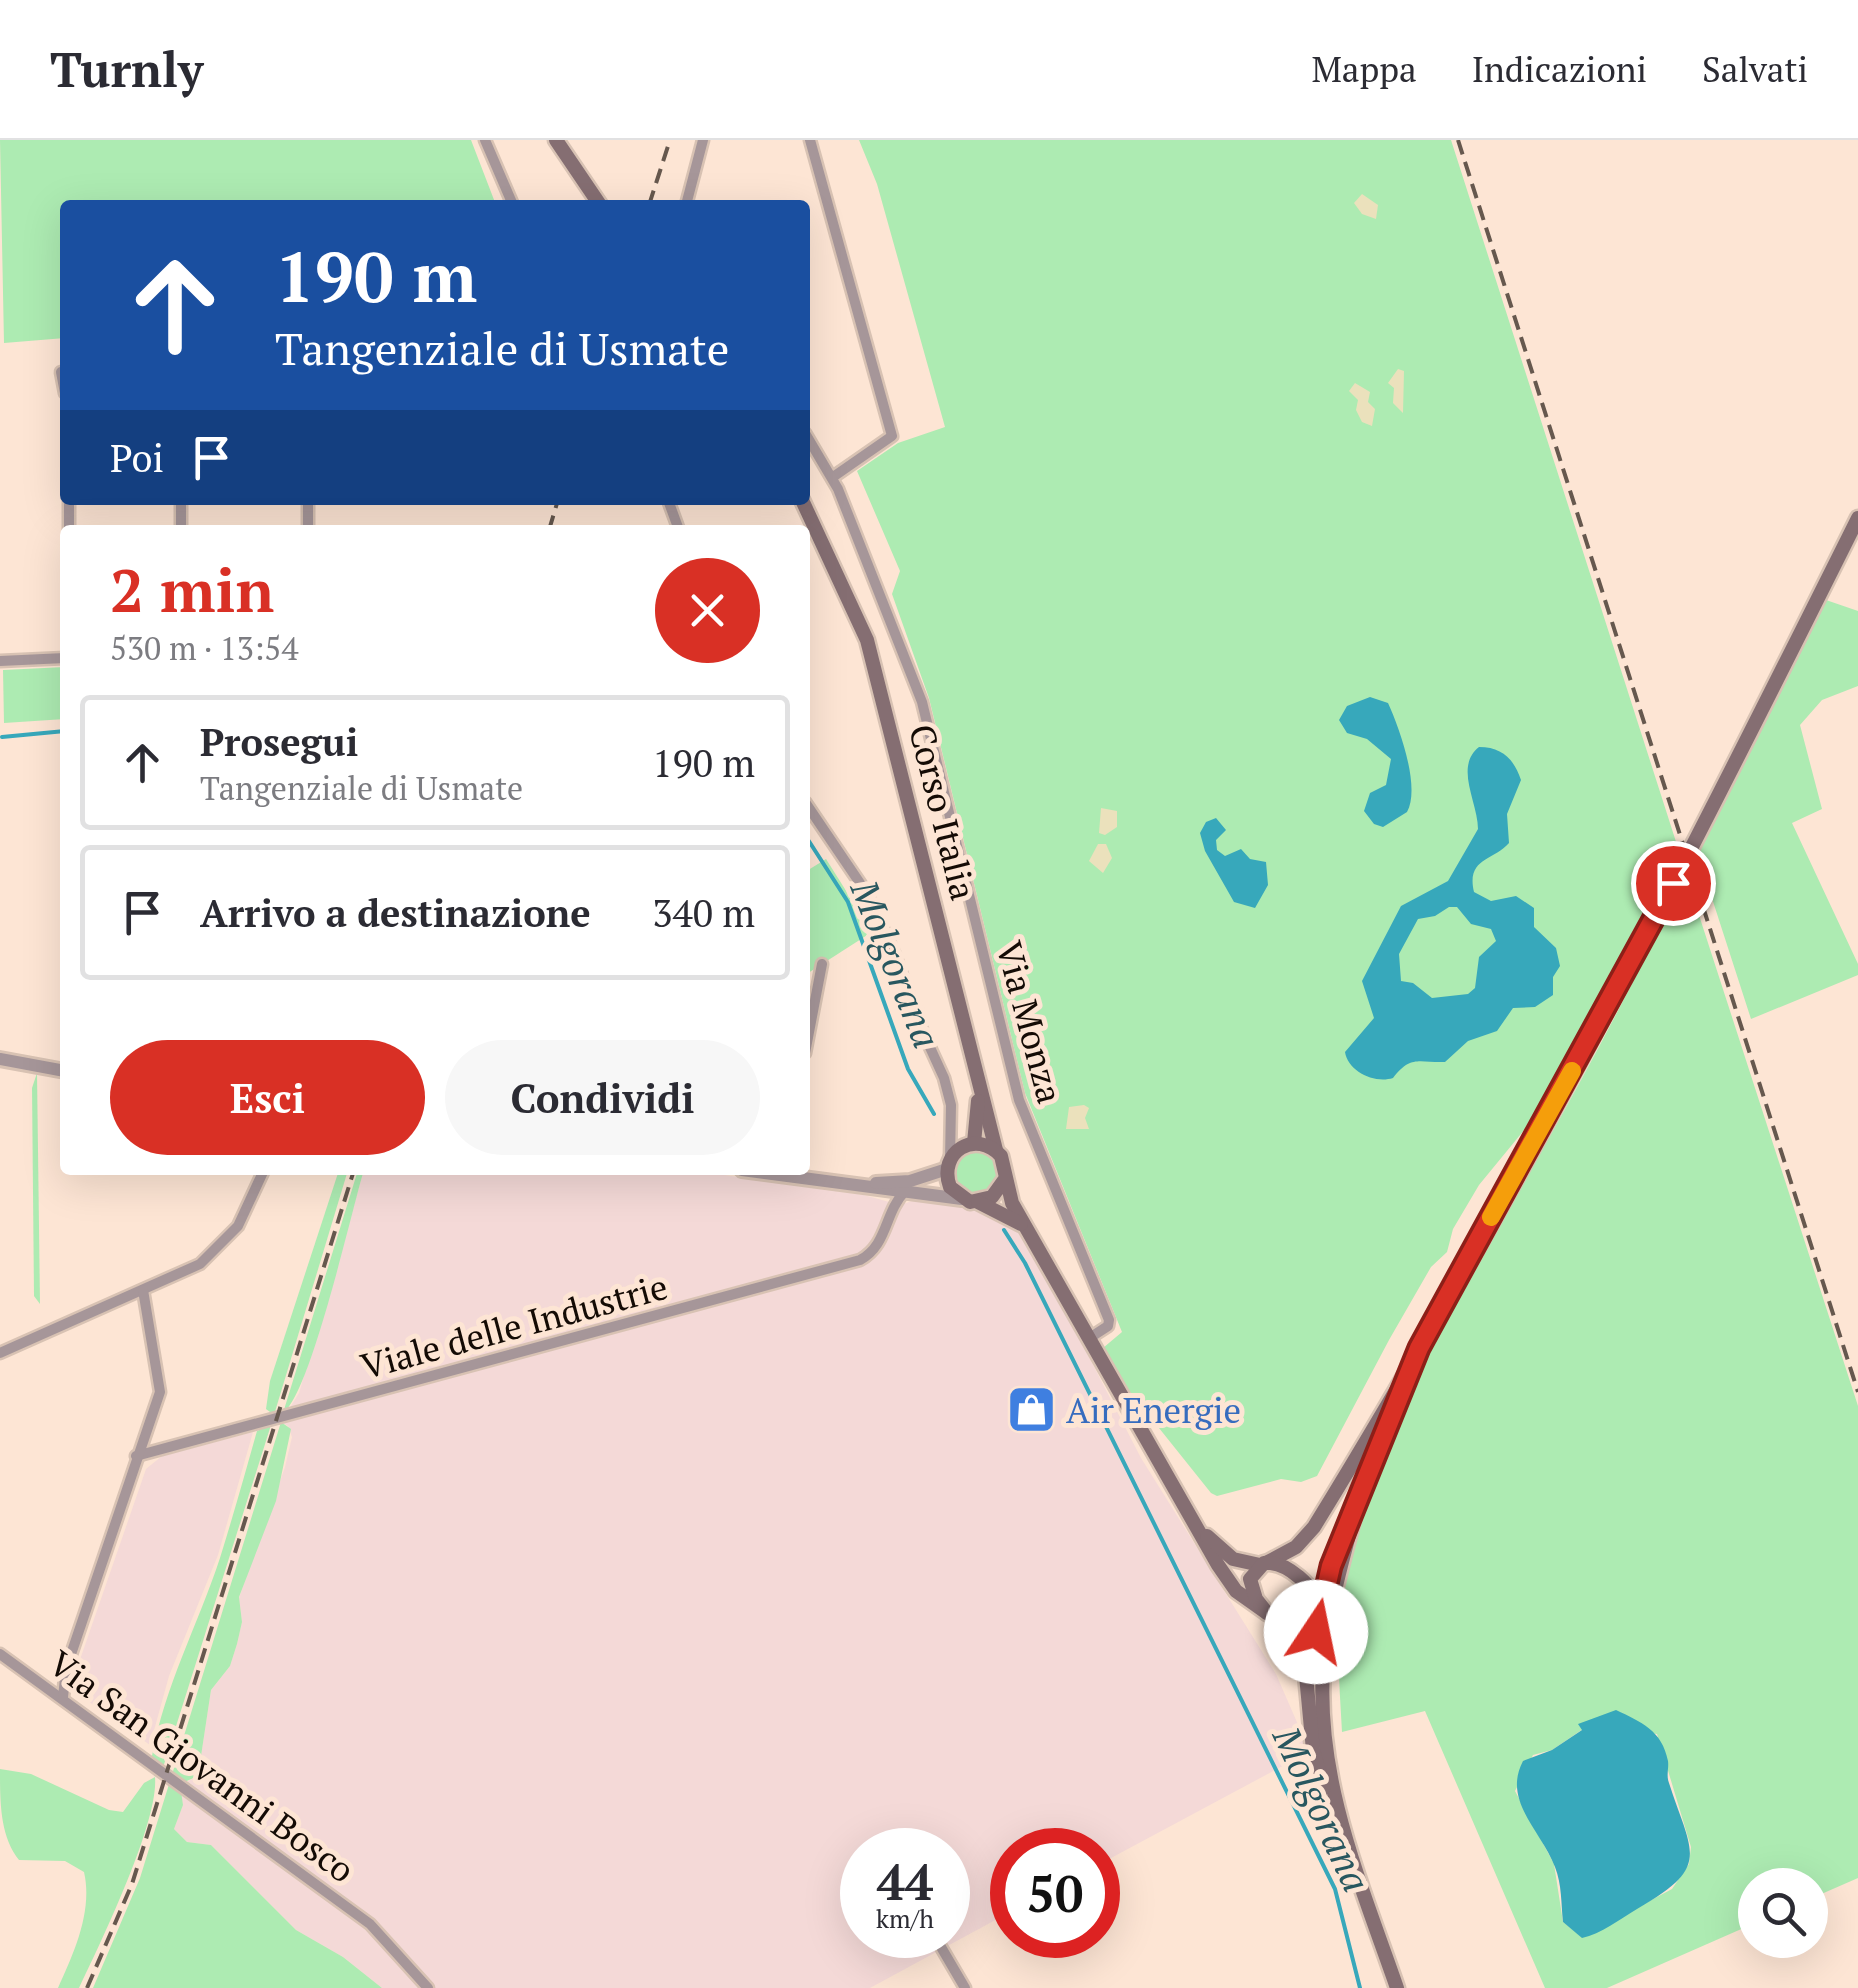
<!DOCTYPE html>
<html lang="it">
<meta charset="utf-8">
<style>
body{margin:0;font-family:"PT Serif",serif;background:#f7f7f7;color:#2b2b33;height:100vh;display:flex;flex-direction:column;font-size:38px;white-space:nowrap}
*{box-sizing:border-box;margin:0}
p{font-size:32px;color:#7c7c81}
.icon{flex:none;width:55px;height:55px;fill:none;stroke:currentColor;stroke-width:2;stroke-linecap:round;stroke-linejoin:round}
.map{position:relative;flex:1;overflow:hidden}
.details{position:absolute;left:60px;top:385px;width:750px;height:650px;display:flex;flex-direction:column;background:#fff;border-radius:10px;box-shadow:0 10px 40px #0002}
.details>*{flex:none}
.guide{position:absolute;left:60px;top:60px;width:750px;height:305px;border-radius:10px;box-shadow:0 10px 40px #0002;background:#1a4fa0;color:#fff;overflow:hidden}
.buttons{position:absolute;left:1738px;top:1728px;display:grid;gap:20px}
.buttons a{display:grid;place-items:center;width:90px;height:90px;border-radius:50%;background:#fff;box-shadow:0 10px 40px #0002;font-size:50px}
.speed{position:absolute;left:840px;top:1688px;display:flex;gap:20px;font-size:50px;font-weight:700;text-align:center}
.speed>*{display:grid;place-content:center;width:130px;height:130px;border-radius:50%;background:#fff;box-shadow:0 10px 40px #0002;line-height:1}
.speed small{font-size:25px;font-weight:400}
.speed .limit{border:15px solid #d22;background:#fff;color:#111}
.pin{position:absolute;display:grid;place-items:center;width:85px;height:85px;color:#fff;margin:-42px;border:5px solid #fff;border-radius:50%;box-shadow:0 2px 10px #0007}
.me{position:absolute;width:110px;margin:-55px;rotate:11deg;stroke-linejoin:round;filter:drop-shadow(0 0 8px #0008)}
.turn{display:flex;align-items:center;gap:35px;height:210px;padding:0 50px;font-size:45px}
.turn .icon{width:130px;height:130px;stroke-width:2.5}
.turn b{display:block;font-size:70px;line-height:85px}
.then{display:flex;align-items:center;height:95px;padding:0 50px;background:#0003;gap:20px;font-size:38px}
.round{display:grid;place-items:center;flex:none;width:105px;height:105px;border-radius:52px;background:#f7f7f7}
.headline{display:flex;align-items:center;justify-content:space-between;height:170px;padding:0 50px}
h1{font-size:60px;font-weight:700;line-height:75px;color:#d93025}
.primary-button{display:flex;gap:20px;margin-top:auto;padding:20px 50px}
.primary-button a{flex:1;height:115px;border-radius:60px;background:#d93025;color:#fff;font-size:40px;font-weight:700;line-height:115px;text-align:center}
.primary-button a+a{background:#f7f7f7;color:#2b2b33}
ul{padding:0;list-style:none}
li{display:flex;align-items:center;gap:30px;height:135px;margin:0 20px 15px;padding:0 30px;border:5px solid #e1e1e2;border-radius:10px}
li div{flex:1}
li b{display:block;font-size:38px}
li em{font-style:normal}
header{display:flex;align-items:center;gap:60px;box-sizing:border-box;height:140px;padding:0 50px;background:#fff;border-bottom:2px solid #e1e1e2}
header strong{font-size:48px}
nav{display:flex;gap:55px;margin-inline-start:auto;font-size:35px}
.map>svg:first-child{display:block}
.industrial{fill:#f4d9d7;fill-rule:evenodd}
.green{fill:#adebb2;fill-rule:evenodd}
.sand{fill:#ebe1bc}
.water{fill:#37a8bb;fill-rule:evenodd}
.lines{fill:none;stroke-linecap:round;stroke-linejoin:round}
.stream{stroke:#37a8bb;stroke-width:4}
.minor-casing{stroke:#d8c2b3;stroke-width:15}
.tertiary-casing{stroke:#d8c2b3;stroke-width:18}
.secondary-casing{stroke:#d8c2b3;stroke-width:19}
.minor{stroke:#a69699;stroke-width:10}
.tertiary{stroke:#a69699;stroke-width:12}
.secondary{stroke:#856e72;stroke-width:14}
.rail{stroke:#66584e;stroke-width:4;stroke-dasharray:15 8;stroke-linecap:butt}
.route-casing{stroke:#8d1f18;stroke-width:25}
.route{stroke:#d93025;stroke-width:18}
.slow{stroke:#f59e0b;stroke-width:18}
.labels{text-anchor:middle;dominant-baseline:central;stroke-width:10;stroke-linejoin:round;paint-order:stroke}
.street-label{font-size:35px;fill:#140b05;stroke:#fde5d4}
.shop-label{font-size:35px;fill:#366cbe;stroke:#fde5d4;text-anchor:start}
.water-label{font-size:38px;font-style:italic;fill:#28575f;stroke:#fde5d4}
</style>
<header>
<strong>Turnly</strong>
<nav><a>Mappa</a><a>Indicazioni</a><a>Salvati</a></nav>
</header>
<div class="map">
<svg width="1858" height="1848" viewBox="0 0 1858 1848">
<rect width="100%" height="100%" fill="#fde5d4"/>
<g class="industrial">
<path d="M364 1030H689L864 1055 900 1065 918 1059 943 1060 986 1070 1017 1088 1039 1120 1141 1318 1276 1534 1303 1596 1305 1614 1098 1725V1710H1012V1771L870 1848H382L343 1817 296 1790 211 1705 187 1702 174 1689 183 1665 179 1646 198 1636 211 1550 230 1526 237 1504 242 1482 239 1458 285 1327 292 1297 288 1286 281 1282 299 1253ZM862 1710H948V1795H862Z"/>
<polygon points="253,1292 218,1415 169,1536 150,1605 78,1554 75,1534 146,1329 162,1316"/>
</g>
<g class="green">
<polygon points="0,0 471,0 496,65 65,65 65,198 4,203"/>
<polygon points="859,0 1451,0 1678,708 1637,793 1538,973 1479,1045 1453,1089 1447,1112 1431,1127 1389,1200 1317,1336 1301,1342 1281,1339 1217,1356 1211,1353 1123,1243 1103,1208 1122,1192 1025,953 929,558 892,454 900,431 857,331 898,303 945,287 877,44"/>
<polygon points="1826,460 1858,471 1858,546 1822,560 1800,585 1822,669 1792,683 1858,824 1858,835 1751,879 1697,712"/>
<polygon points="65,527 65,579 4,583 3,530"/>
<polygon points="826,719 872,792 805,835 805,732"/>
<path d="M1686 735 1858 1266V1738L1810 1759V1745H1755V1783L1607 1848H1545L1425 1571 1342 1592C1340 1552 1336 1512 1341 1472 1361 1305 1464 1145 1546 1003 1596 915 1642 826 1686 735ZM1579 1585 1657 1594 1691 1707 1689 1724 1672 1749 1582 1797 1563 1782 1554 1724 1515 1651 1533 1615 1552 1610 1583 1589Z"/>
<polygon points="37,933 40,1164 34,1156 32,948"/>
<circle cx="977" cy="1032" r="22"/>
<polygon points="339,1030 348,1030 274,1275 266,1269 270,1241"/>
<path d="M358 1030H364C351 1072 311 1253 283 1273Z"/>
<polygon points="281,1282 291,1289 276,1361 239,1457 242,1482 237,1504 230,1526 211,1550 198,1636 180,1644 183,1665 174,1689 187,1702 211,1705 296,1790 343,1817 382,1848 93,1848 140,1738"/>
<path d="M271 1285 160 1637 154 1636 159 1623 152 1616C165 1545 198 1485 220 1418 233 1376 245 1334 257 1291Z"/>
<path d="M0 1629 31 1634 109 1670 123 1672 144 1643 155 1637C159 1682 100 1804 79 1848H58C74 1813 93 1771 84 1732L65 1721 19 1720C0 1696 0 1663 0 1629Z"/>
</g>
<g class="sand">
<polygon points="1362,54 1378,65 1376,79 1362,74 1354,63"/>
<polygon points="1398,229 1404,231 1403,273 1393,263 1394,248 1388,243"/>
<polygon points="1355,243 1370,252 1368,262 1375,269 1372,286 1362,282 1356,270 1358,260 1349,251"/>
<polygon points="1101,668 1117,671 1117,687 1105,695 1099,693"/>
<polygon points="1098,704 1106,704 1112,718 1103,733 1089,721"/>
<polygon points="1084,965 1089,968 1085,978 1089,989 1066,989 1069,967"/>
</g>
<g class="water">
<path d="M1370 557 1388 563C1399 587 1421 647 1407 672L1383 687 1374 684 1364 671 1370 653 1386 645 1391 619 1367 599 1347 593 1339 580 1347 566Z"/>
<path d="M1479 607C1502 607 1514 619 1521 640L1507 674 1509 703C1493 721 1466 718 1474 752L1491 761 1516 756 1534 768V787L1556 808 1560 826 1553 837V855L1535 867 1513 868 1497 891 1468 901 1445 922C1420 923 1411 914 1393 938 1374 944 1348 931 1345 912L1374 878 1362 841 1401 766 1448 741 1478 689C1478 662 1454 627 1479 607ZM1449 767H1457L1471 784 1491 789 1496 801 1479 817 1475 848 1468 854 1432 858 1413 843 1401 841 1399 814 1418 779 1435 776Z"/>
<polygon points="1216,678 1226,690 1216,700 1217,710 1225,716 1241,709 1250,719 1266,722 1268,745 1255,768 1234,762 1205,711 1200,693 1206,682"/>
<path d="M1616 1570C1641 1582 1662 1590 1668 1621 1669 1629 1666 1635 1669 1643 1692 1714 1712 1726 1637 1769 1620 1779 1601 1794 1582 1798L1563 1782C1561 1763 1562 1745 1555 1727 1541 1690 1502 1661 1523 1621L1552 1610 1582 1590 1578 1584Z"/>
</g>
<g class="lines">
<g class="stream">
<polyline points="2,597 65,591"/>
<polyline points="805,695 848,762 908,929 934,974"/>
<polyline points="1004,1090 1025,1123 1335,1749 1360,1848"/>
</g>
<defs>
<g id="minor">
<polyline points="485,0 513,65"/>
<polyline points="810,0 892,296 833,337"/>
<polyline points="686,65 703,0"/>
<polyline points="61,232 65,253"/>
<polyline points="805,293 838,349 922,562 1019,960 1109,1180 1108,1186 1088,1199"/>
<polyline points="69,360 69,390"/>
<polyline points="181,360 181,390"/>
<polyline points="308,360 308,390"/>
<polyline points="668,360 679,390"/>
<polyline points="0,521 65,518"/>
<polyline points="805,662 866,752 895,815 917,879 944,938 951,965 950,1019"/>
<polyline points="805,913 822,824"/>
<polyline points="0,1213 200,1124 238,1086 264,1030"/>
<path d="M136 1316 860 1120C888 1105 884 1073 905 1051"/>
<polyline points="0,1514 370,1784 428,1848"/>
<polyline points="63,1557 66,1529 160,1252 143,1150"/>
<polyline points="934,1795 965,1848"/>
</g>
<g id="tertiary">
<polyline points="0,919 65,931"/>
<polyline points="742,1030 962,1059"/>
<polyline points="876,1043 910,1041 947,1029"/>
</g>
<g id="secondary">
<polyline points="556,0 600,65"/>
<polyline points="802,360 867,500 996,1010"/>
<polyline points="974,1003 978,961"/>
<path d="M1005 1039 992 1057 970 1062 950 1047C937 1012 976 988 1001 1016L1012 1063 1218 1425 1236 1451 1267 1473"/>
<polyline points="978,1062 1021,1084"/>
<path d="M1361 1349C1347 1407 1326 1468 1323 1529 1316 1641 1361 1744 1397 1848"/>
<polyline points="1359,1355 1392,1268"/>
<polyline points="1207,1396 1233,1419 1260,1425"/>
<path d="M1268 1422 1296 1407 1314 1387C1514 1062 1688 719 1858 378"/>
<path d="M1264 1423C1287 1421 1316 1447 1320 1470L1313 1483 1295 1487 1267 1473 1256 1459 1250 1439Z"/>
<polyline points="1320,1466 1340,1403"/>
<polyline points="1317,1478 1317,1523"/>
<polyline points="1277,1480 1304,1514 1313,1610 1324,1648"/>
</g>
</defs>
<use href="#minor" class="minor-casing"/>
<use href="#tertiary" class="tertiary-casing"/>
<use href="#secondary" class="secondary-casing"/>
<use href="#minor" class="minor"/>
<use href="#tertiary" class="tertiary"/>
<use href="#secondary" class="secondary"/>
<g class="rail">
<polyline points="1458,0 1858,1252"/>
<polyline points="649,65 670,0"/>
<polyline points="549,390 558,360"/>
<polyline points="87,1848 132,1744 354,1030"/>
</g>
</g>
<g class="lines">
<defs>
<polyline id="route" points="1316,1492 1331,1426 1419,1208 1673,743"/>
</defs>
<use href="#route" class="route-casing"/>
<use href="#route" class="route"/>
<polyline class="slow" points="1491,1077 1572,931"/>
</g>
<defs>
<symbol id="shop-square" viewBox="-11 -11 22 22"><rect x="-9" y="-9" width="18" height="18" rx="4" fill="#3f7fe0" stroke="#fde5d4"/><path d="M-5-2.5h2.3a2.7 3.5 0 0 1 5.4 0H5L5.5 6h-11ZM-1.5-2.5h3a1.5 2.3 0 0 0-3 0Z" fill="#fff"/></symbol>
</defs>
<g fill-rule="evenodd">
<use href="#shop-square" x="1004" y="1242" width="55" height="55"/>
</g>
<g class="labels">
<g class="street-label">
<text transform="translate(943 672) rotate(76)">Corso Italia</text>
<text transform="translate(1030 882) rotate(75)">Via Monza</text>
<text transform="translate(514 1186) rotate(-15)">Viale delle Industrie</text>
<text transform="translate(202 1626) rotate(36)">Via San Giovanni Bosco</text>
</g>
<g class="shop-label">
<text x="1066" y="1270">Air Energie</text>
</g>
<g class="water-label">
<text transform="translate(896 824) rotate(68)">Molgorana</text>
<text transform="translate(1322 1669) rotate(65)">Molgorana</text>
</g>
</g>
</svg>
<div class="buttons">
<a><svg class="icon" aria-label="search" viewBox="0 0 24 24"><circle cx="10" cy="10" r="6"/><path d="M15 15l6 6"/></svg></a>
</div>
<div class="speed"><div>44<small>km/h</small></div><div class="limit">50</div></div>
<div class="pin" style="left:1673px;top:743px;background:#d93025"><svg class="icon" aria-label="arrive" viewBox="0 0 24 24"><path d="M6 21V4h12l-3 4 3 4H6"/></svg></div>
<svg class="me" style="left:1316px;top:1492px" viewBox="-20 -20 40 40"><circle r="19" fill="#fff"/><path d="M0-13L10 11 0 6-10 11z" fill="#d93025"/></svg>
<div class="guide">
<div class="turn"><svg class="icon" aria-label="ahead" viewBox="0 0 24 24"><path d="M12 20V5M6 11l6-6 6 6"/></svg><div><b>190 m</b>Tangenziale di Usmate</div></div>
<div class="then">Poi<svg class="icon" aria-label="arrive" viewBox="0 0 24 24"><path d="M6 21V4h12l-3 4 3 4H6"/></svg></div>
</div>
<section class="details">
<div class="headline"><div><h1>2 min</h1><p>530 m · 13:54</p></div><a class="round" style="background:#d93025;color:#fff"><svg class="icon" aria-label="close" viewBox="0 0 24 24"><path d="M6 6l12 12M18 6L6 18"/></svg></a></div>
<ul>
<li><svg class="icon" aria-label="ahead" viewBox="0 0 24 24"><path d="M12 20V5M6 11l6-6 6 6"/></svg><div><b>Prosegui</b><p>Tangenziale di Usmate</p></div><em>190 m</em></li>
<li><svg class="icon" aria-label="arrive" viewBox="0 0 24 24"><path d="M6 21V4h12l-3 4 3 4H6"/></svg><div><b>Arrivo a destinazione</b></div><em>340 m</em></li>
</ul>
<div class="primary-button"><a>Esci</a><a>Condividi</a></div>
</section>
</div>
